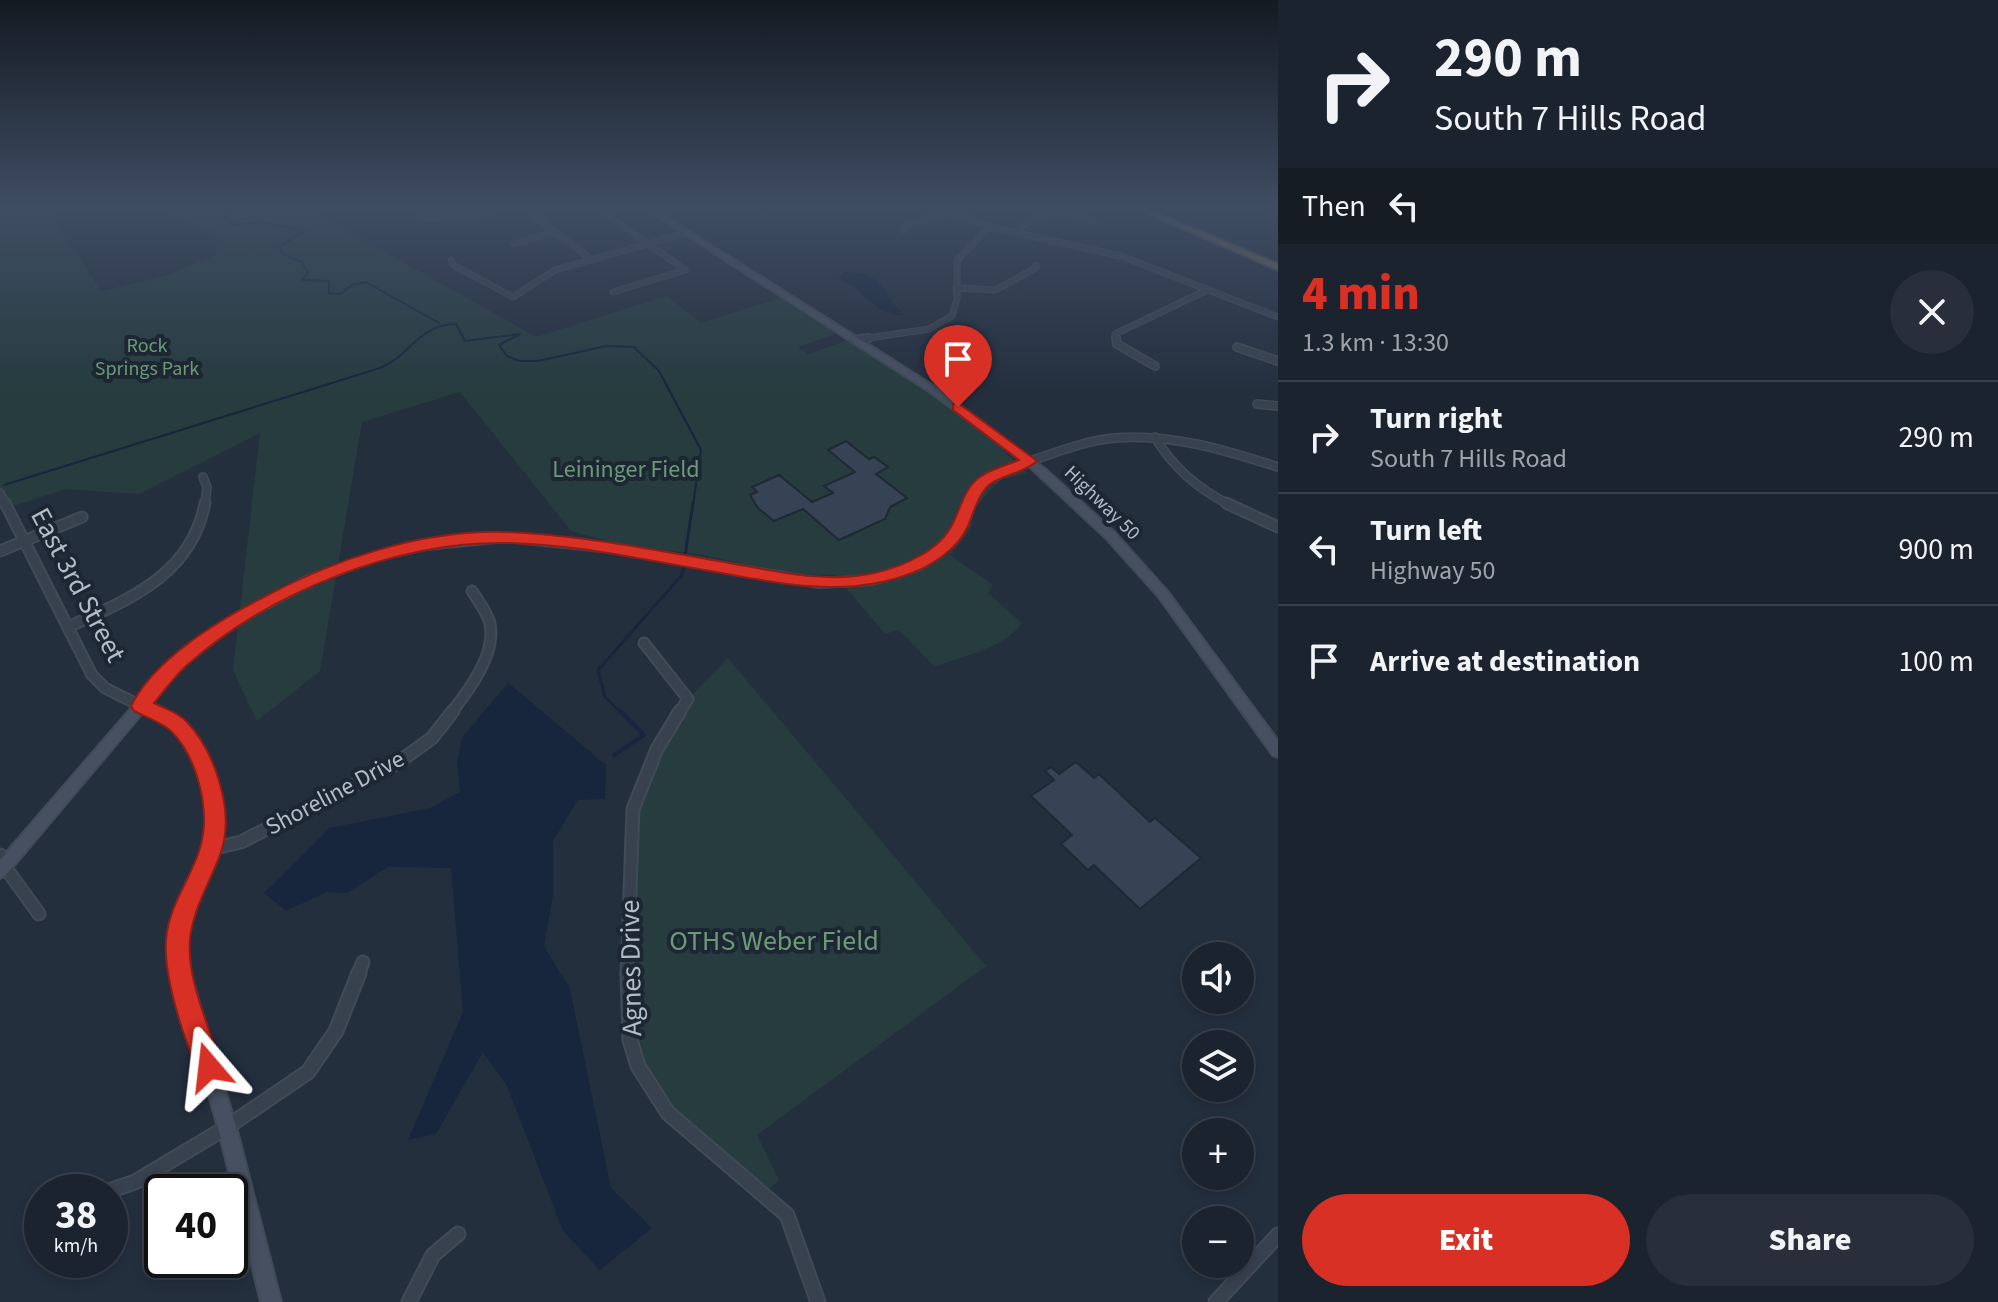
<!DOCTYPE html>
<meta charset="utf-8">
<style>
body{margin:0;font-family:"Source Sans 3",sans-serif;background:#282f3a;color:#f1f3f6;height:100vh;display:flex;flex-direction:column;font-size:30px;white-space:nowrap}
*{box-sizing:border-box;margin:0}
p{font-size:26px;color:#a0a4aa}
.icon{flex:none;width:44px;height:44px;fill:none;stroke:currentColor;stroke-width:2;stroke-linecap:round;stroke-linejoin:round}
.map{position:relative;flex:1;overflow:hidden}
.drawer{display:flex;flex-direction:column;background:#1b232e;width:720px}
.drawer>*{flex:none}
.guide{background:#1b232e;color:#f1f3f6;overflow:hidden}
.controls{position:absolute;left:1182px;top:942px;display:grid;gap:16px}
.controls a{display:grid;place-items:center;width:72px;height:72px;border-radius:50%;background:#1b232e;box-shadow:0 4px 12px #0003,0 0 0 2px #39404a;font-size:40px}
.speed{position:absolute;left:24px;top:1174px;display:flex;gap:16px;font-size:40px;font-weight:700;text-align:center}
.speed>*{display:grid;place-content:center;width:104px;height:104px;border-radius:50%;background:#1b232e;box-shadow:0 4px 12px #0003,0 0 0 2px #39404a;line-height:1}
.speed small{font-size:20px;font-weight:400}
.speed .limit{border:4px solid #111;border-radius:12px;background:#fff;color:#111}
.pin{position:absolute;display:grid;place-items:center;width:68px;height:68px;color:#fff;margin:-82px -34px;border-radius:50% 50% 50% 0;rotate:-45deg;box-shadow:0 0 8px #0007}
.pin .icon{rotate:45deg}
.me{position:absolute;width:88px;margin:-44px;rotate:343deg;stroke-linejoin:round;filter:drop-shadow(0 0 6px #0008)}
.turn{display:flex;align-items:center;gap:28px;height:168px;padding:0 24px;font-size:36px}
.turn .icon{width:104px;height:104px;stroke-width:2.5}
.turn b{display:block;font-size:56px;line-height:68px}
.then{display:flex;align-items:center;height:76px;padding:0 24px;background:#0003;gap:16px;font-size:30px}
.round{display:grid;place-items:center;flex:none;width:84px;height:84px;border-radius:42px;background:#282f3a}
.summary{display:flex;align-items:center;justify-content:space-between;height:136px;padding:0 24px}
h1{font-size:48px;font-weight:800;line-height:60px;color:#d93025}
.primary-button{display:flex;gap:16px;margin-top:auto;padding:16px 24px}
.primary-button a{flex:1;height:92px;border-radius:48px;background:#d93025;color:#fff;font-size:32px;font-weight:800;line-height:92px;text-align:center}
.primary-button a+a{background:#282f3a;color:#f1f3f6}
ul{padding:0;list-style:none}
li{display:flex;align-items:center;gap:24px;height:112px;padding:0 24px;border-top:2px solid #39404a}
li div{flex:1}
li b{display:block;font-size:30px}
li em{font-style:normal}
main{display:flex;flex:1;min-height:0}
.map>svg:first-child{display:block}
.green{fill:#263c3f}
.water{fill:#17263c}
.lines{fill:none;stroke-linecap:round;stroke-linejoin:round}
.stream-far2{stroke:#17263c;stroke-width:2}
.stream-far1{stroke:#17263c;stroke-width:3}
.stream{stroke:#17263c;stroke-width:4}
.building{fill:#364354;stroke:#1f2835;stroke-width:2}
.street-far4-casing{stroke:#414a57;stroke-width:7}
.street-far3-casing{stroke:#414a57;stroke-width:10}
.street-far2-casing{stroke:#414a57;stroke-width:13}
.street-far1-casing{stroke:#414a57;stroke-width:15}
.street-casing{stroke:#414a57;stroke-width:17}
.secondary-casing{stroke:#414a57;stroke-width:4}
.highway-casing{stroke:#434c59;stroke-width:4}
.street-far4{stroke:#38414e;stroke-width:5}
.street-far3{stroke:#38414e;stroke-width:7}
.street-far2{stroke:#38414e;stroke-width:9}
.street-far1{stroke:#38414e;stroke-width:11}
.street{stroke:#38414e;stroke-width:13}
.secondary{fill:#465061;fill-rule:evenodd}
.highway{fill:#746855;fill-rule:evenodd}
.route{fill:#d93025;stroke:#8d1f18;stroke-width:2}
.labels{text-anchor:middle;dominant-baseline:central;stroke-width:8;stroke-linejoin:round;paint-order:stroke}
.far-park-label{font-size:20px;fill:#6b9a76;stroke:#1d2633}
.far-street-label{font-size:20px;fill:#b4bcc9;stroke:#1d2633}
.park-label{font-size:24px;fill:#6b9a76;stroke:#1d2633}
.street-label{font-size:24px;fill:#b4bcc9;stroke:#1d2633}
.near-street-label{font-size:28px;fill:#b4bcc9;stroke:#1d2633}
.near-park-label{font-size:28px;fill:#6b9a76;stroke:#1d2633}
</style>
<main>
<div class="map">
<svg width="1278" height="1302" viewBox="0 0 1278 1302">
<rect width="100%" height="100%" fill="#242f3e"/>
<g class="green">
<path d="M12 207H81L51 214 101 291 166 276 216 255 217 235 154 207H305L536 337 667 296 701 323 780 298 836 334 798 347 808 354 849 340 969 418 1027 473 1003 479 989 491 975 509 970 530 950 555 993 585 988 593 1022 623C1005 648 963 656 935 667L899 630 885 634 835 575 788 574 703 555 619 544 571 531 460 392 362 422 320 671 257 721 233 670 260 433 139 494 66 489 0 510V213L13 211Z"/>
<polygon points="728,658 986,966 757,1135 779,1180 765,1193 668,1113 630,1040 638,792 688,699"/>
</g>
<g class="water">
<path d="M844 271C891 276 877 291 905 315 874 317 867 291 838 278Z"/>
<polygon points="508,683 606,765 605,799 578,800 553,841 553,895 544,946 570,989 611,1188 652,1228 600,1270 563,1231 507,1086 483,1052 436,1134 408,1140 463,1012 451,868 388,867 347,893 327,892 286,911 264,893 329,828 430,808 460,792 457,763 462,738"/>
</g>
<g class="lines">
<g class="stream-far2">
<polyline points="211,207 233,211 225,217 233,225 260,222 304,231 280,246 282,253 303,263 308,273 302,280 329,281 329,293 340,294 352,285 366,282 439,323"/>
<path d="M4 485 380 368C412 355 417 325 456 324L465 341 520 334 499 345 507 356 519 361H538L606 346 634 347 659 371 701 450 693 505"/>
</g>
<g class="stream-far1">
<polyline points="685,556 693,503"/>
<polyline points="622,713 605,697 598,670 682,575 684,566"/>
</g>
<polyline class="stream" points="614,755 644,735 620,711"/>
</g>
<g class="building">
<polygon points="846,441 869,459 874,457 888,467 876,474 907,498 890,507 885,519 839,540 803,509 774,521 758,508 750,495 757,492 752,487 779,475 812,502 833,493 824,486 855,472 828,450"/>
<polygon points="1076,762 1094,778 1099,774 1150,822 1155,818 1201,858 1140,909 1094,865 1088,870 1061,844 1072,835 1031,796 1054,780 1045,771 1051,767 1059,774"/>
</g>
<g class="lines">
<defs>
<g id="street-far4">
<polyline points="522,207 592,260"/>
<polyline points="936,207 990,227 1121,256 1278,317"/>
<polyline points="358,210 375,207"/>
<polyline points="608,216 685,270"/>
<polyline points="420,218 476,215 510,207"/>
<polyline points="903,230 906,226 962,207"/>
<path d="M1016 232C1040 209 1063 209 1093 222"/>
<polyline points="514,244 555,232"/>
<polyline points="451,260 453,265 513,297 555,270 686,233"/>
<polyline points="956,288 995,290 1036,268 1036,265"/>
<polyline points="613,292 685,270"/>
<polyline points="855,340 929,329 952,316 957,299 957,260 990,227"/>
<polyline points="1116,340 1115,334 1207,290"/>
</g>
<g id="street-far3">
<polyline points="1116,338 1117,344 1155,366"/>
<polyline points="854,340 869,338"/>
<polyline points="1237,347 1278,361"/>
<polyline points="1257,404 1278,406"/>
<path d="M1155 437C1173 468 1198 489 1230 505"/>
<path d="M1030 461C1057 452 1085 441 1114 438 1170 433 1225 450 1278 467"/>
<polyline points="203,477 207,487 205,505"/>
<polyline points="0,493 6,505"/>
</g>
<g id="street-far2">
<polyline points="5,503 92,675 105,688 141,706"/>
<polyline points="1226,503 1278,527"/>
<polyline points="0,551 82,517"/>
<path d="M68 627C129 599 191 576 205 503"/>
<polyline points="644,643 688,699 679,713"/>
<path d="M451 713C469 690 496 655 490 624 488 613 478 601 472 591"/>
</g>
<g id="street-far1">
<polyline points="211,849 241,842 396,764 432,738 453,711"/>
<polyline points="0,855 5,867 39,914"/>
<polyline points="358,975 363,962"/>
<polyline points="627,975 633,809 657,749 680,711"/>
</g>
<g id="street">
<polyline points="628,973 630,1040 638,1066 668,1113 787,1215 818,1302"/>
<polyline points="106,1192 135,1182 227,1127 308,1072 336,1031 359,973"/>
<polyline points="409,1302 433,1255 458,1234"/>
<polyline points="1216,1302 1278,1235"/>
</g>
<path id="secondary" d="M643 207H650L935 387 1045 469 1114 532 1167 591 1278 741V757L1273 755 1159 597 1106 538 1028 465 989 482 978 493 964 529 943 554 920 569 872 584 819 587 612 552 506 541 426 549 376 560 314 583 239 623 182 665 150 704C161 708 173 713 182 721 214 751 228 806 218 847 215 864 204 877 198 892 188 913 186 936 186 959L236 1127 281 1302H261L218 1127 170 959C171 931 176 906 188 881 193 870 201 859 204 847 213 808 203 753 171 726 162 720 152 716 143 712L5 876 0 878V860L174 659 231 617 306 577 370 554 426 541 506 533 612 544 819 579 872 576 912 563 935 548 954 527 970 490 983 478 1022 461 929 391Z"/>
<polygon id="highway" points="1132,207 1143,207 1278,264 1278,270"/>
</defs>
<use href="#street-far4" class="street-far4-casing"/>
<use href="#street-far3" class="street-far3-casing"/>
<use href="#street-far2" class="street-far2-casing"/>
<use href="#street-far1" class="street-far1-casing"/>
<use href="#street" class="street-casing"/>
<use href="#secondary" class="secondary-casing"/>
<use href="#highway" class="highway-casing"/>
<use href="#street-far4" class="street-far4"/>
<use href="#street-far3" class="street-far3"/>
<use href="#street-far2" class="street-far2"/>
<use href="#street-far1" class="street-far1"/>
<use href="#street" class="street"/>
<use href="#secondary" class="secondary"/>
<use href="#highway" class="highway"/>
</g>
<linearGradient id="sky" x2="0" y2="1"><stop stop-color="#141a22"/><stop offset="0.53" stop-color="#3f4d63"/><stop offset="1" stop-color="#3f4d63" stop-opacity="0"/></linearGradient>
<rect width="1278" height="389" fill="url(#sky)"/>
<path class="route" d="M958 403 1037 461C1025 473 1003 474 989 485 977 496 974 513 967 528 958 548 933 565 912 573 843 600 775 582 704 570 639 559 573 544 507 543 396 541 268 593 186 666 174 677 164 691 154 703 164 708 179 713 186 721 215 751 235 812 221 852 211 881 194 906 190 938 186 980 210 1028 222 1067L218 1077 209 1080 200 1077C185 1041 163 978 166 940 169 904 191 879 200 848 211 812 198 759 172 732 163 723 146 717 134 711L131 706C154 660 216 622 260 599 334 559 423 529 508 532 577 535 645 548 712 560 764 568 822 585 874 573 902 567 940 551 953 523 961 507 965 487 980 477 991 469 1007 465 1019 460L953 410V404Z"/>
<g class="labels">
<g class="far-park-label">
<text x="147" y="346">Rock<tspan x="147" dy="23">Springs Park</tspan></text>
</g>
<g class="far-street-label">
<text transform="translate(1102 503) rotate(44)">Highway 50</text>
</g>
<g class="park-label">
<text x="626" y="469">Leininger Field</text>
</g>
<g class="street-label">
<text transform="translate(335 793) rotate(-28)">Shoreline Drive</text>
</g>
<g class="near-street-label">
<text transform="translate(78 585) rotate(62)">East 3rd Street</text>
<text transform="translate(631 968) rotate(-91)">Agnes Drive</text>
</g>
<g class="near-park-label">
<text x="774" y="941">OTHS Weber Field</text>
</g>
</g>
</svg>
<div class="controls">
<a><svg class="icon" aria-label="sound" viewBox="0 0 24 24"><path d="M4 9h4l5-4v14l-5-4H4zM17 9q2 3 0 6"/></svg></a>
<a><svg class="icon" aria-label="layers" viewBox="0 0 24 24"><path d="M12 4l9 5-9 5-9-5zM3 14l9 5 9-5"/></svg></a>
<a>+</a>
<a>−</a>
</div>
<div class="speed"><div>38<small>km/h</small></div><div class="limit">40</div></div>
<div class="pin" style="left:958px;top:407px;background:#d93025"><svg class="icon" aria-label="arrive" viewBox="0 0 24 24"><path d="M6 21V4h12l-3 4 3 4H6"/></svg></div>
<svg class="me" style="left:209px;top:1067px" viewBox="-20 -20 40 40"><path d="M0-17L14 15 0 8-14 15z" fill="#d93025" stroke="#fff" stroke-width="4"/></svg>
</div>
<section class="drawer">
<div class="guide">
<div class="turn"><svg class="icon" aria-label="right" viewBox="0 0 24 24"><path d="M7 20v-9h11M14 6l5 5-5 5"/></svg><div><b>290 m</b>South 7 Hills Road</div></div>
<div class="then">Then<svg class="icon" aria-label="left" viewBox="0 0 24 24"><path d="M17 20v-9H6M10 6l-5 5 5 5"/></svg></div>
</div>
<div class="summary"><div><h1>4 min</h1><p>1.3 km · 13:30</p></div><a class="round"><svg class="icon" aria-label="close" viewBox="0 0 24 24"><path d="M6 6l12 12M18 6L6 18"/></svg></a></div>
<ul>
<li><svg class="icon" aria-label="right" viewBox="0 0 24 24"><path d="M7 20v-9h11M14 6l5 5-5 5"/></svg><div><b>Turn right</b><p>South 7 Hills Road</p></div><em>290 m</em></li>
<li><svg class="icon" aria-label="left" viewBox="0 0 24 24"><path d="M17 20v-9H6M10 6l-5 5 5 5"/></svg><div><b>Turn left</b><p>Highway 50</p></div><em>900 m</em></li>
<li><svg class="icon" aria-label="arrive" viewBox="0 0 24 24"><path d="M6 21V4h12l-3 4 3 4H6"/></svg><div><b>Arrive at destination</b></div><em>100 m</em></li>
</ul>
<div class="primary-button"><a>Exit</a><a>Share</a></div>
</section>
</main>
